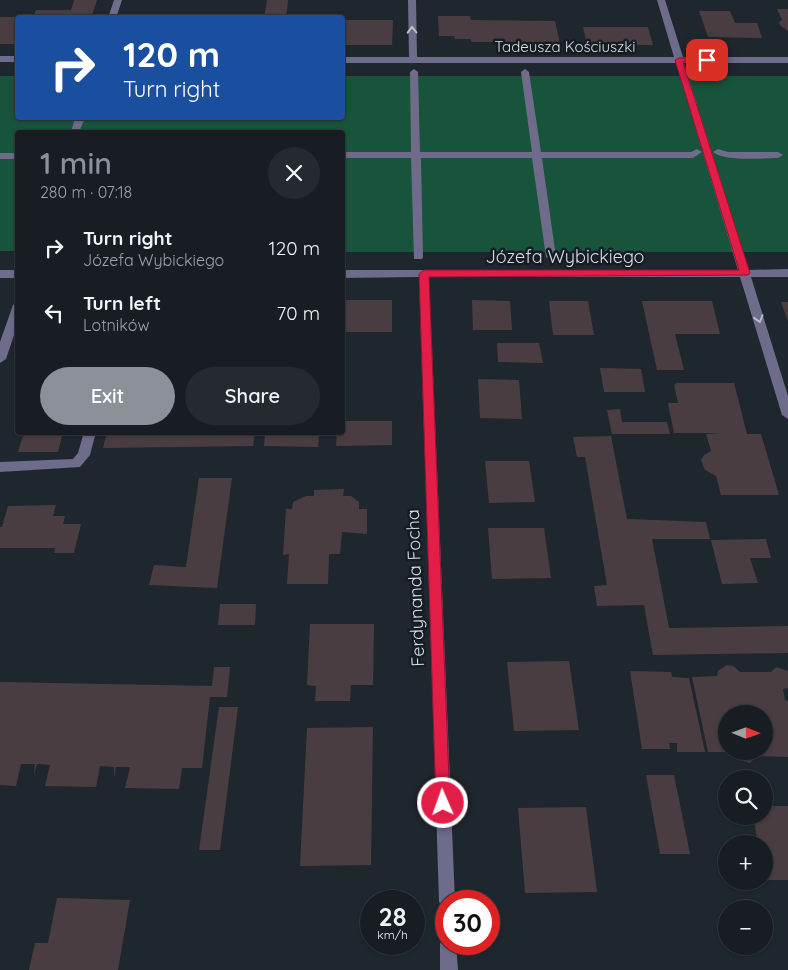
<!DOCTYPE html>
<meta charset="utf-8">
<style>
body{margin:0;font-family:Quicksand,sans-serif;background:#242a2f;color:#f1f3f6;height:100vh;display:flex;flex-direction:column;font-size:19px;white-space:nowrap}
*{box-sizing:border-box;margin:0}
p{font-size:16px;color:#9ea2a5}
.icon{flex:none;width:28px;height:28px;fill:none;stroke:currentColor;stroke-width:2;stroke-linecap:round;stroke-linejoin:round}
.map{position:relative;flex:1;overflow:hidden}
.side{position:absolute;left:15px;top:130px;width:330px;height:305px;display:flex;flex-direction:column;background:#171d22;border-radius:5px;box-shadow:0 1px 4px #0004,0 0 0 1px #363b40}
.side>*{flex:none}
.hud{position:absolute;left:15px;top:15px;width:330px;height:105px;border-radius:5px;box-shadow:0 1px 4px #0004,0 0 0 1px #363b40;background:#1a4fa0;color:#fff;overflow:hidden}
.needle{width:32px;rotate:91deg}
.fabs{position:absolute;left:718px;top:705px;display:grid;gap:10px}
.fabs a{display:grid;place-items:center;width:55px;height:55px;border-radius:50%;background:#171d22;box-shadow:0 1px 4px #0004,0 0 0 1px #363b40;font-size:25px}
.speed{position:absolute;left:360px;top:890px;display:flex;gap:10px;font-size:25px;font-weight:700;text-align:center}
.speed>*{display:grid;place-content:center;width:65px;height:65px;border-radius:50%;background:#171d22;box-shadow:0 1px 4px #0004,0 0 0 1px #363b40;line-height:1}
.speed small{font-size:12px;font-weight:400}
.speed .limit{border:8px solid #d22;background:#fff;color:#111}
.pin{position:absolute;display:grid;place-items:center;width:42px;height:42px;color:#fff;margin:-21px;border-radius:10px;box-shadow:0 2px 8px #0006}
.me{position:absolute;width:55px;margin:-28px;rotate:358deg;stroke-linejoin:round;filter:drop-shadow(0 0 4px #0008)}
.turn{display:flex;align-items:center;gap:18px;height:105px;padding:0 25px;font-size:22px}
.turn .icon{width:65px;height:65px;stroke-width:2.5}
.turn b{display:block;font-size:35px;line-height:42px}
.round{display:grid;place-items:center;flex:none;width:52px;height:52px;border-radius:26px;background:#242a2f}
.overview{display:flex;align-items:center;justify-content:space-between;height:85px;padding:0 25px}
h1{font-size:30px;font-weight:600;line-height:38px;color:#8c9099}
.button{display:flex;gap:10px;margin-top:auto;padding:10px 25px}
.button a{flex:1;height:58px;border-radius:30px;background:#8c9099;color:#fff;font-size:20px;font-weight:600;line-height:58px;text-align:center}
.button a+a{background:#242a2f;color:#f1f3f6}
ul{padding:0;list-style:none}
li{display:flex;align-items:center;gap:15px;height:65px;padding:0 25px}
li div{flex:1}
li b{display:block;font-size:19px}
li em{font-style:normal}
.map>svg:first-child{display:block}
.green{fill:#17543b}
.building{fill:#4a3d42}
.lines{fill:none;stroke-linecap:round;stroke-linejoin:round}
.minor{fill:#6f6b8a;fill-rule:evenodd}
.oneway{stroke:#babcc9}
.route{fill:#e11d48;stroke:#92132f}
.labels{text-anchor:middle;dominant-baseline:central;stroke-width:5;stroke-linejoin:round;paint-order:stroke}
.far-street-label{font-size:15px;fill:#dadfe4;stroke:#151d24}
.street-label{font-size:18px;fill:#dadfe4;stroke:#151d24}
</style>
<div class="map">
<svg width="788" height="970" viewBox="0 0 788 970">
<rect width="100%" height="100%" fill="#1f272e"/>
<polygon class="green" points="0,76 17,76 18,118 342,118 343,76 788,76 788,252 343,252 342,132 18,132 17,251 0,251"/>
<g class="building">
<polygon points="74,0 97,0 91,18 33,18 36,10 71,10"/>
<polygon points="267,0 288,0 286,18 264,18"/>
<polygon points="777,9 788,9 788,31 781,26 779,22 782,20"/>
<polygon points="699,11 730,11 735,23 757,23 762,38 708,37"/>
<polygon points="438,16 470,16 471,20 555,21 560,44 543,44 543,42 471,42 471,39 455,39 454,36 439,36"/>
<rect x="0" y="17" width="18" height="27"/>
<polygon points="342,20 393,20 392,45 342,45"/>
<polygon points="583,27 648,27 653,45 587,45"/>
<rect x="342" y="300" width="50" height="32"/>
<polygon points="472,300 510,301 512,330 473,330"/>
<polygon points="549,301 588,301 594,335 553,335"/>
<polygon points="642,301 712,301 720,334 675,334 684,370 657,370"/>
<polygon points="781,302 788,302 788,321"/>
<polygon points="497,343 539,343 543,363 498,362"/>
<polygon points="600,368 641,369 645,392 604,392"/>
<polygon points="478,379 519,380 522,419 480,418"/>
<polygon points="677,383 734,383 747,434 761,434 779,495 721,495 716,476 705,470 701,460 704,455 711,451 706,434 721,433 674,433 668,403 678,403 674,385"/>
<polygon points="620,409 622,422 667,422 670,434 612,434 607,410"/>
<polygon points="342,421 392,421 392,445 336,446 337,432 342,432"/>
<polygon points="24,432 63,432 58,452 18,452"/>
<polygon points="107,432 255,432 253,446 103,448"/>
<polygon points="265,435 319,436 318,447 264,446"/>
<polygon points="611,436 627,519 706,522 710,539 652,539 669,628 788,626 788,653 653,655 644,605 597,606 594,586 607,585 585,457 577,457 573,437"/>
<polygon points="485,461 529,461 535,502 489,503"/>
<polygon points="199,478 232,478 217,588 149,585 154,565 186,567"/>
<polygon points="344,489 343,496 351,496 359,502 359,509 367,509 367,534 342,532 340,554 329,554 328,584 287,584 289,554 283,555 286,509 292,509 293,502 306,496 314,496 314,490"/>
<polygon points="56,505 53,516 65,516 63,524 81,524 74,553 54,553 55,548 0,548 0,527 2,527 8,506"/>
<polygon points="488,528 544,528 551,578 492,579"/>
<polygon points="766,539 771,558 750,558 758,583 722,584 711,540"/>
<polygon points="220,604 256,604 255,625 218,625"/>
<polygon points="310,624 374,624 373,685 351,685 350,701 315,701 316,686 307,685"/>
<polygon points="569,661 579,730 514,731 507,662"/>
<polygon points="727,665 733,666 740,672 771,672 776,667 788,671 788,688 783,689 785,700 788,701 788,757 757,756 750,763 738,760 733,751 764,751 764,714 726,714 726,752 708,752 692,677 717,676 718,671"/>
<polygon points="214,667 230,667 227,697 210,697 202,768 182,768 179,789 125,788 130,767 116,767 114,778 114,767 100,766 96,787 45,786 50,765 37,764 34,775 35,764 21,764 16,786 0,785 0,682 212,686"/>
<polygon points="630,671 671,672 672,677 689,678 705,752 677,752 677,743 669,743 670,749 642,749"/>
<polygon points="219,707 238,707 220,850 199,850"/>
<polygon points="373,727 371,865 300,866 307,728"/>
<polygon points="646,775 674,775 690,854 660,854"/>
<polygon points="764,806 788,806 788,880 766,880 764,844 758,844 753,816 764,816"/>
<polygon points="586,807 597,892 525,893 518,808"/>
<polygon points="57,898 130,900 118,970 29,970 35,943 48,943"/>
</g>
<g class="lines">
<g class="minor">
<polygon points="114,0 122,0 116,18 108,18"/>
<polygon points="408,0 416,0 417,57 674,57 657,0 665,0 683,57 788,57 788,63 684,63 749,270 788,269 788,277 751,277 788,396 788,419 782,415 740,277 429,277 455,901 446,901 446,909 441,907 439,901 419,277 342,278 342,270 738,270 676,63 342,63 342,57 409,57"/>
<rect x="0" y="56" width="18" height="6"/>
<polygon points="414,69 418,72 420,152 532,152 521,72 525,69 529,72 541,152 691,152 697,149 702,152 693,158 542,158 556,257 551,260 546,257 532,158 421,158 423,257 422,259 414,259 411,158 342,158 342,152 411,152 410,72"/>
<polygon points="75,118 85,118 79,132 71,132"/>
<path d="M718 149 728 152H778L783 155 778 158C761 158 726 162 713 152Z"/>
<rect x="0" y="153" width="18" height="6"/>
<rect x="0" y="270" width="18" height="8"/>
<polygon points="18,301 18,323 6,359 0,363 0,342 13,305"/>
<polygon points="84,432 96,432 90,455 80,467 0,472 0,462 73,459 78,453"/>
<polygon points="446,936 446,944 456,944 458,970 440,970 440,944 442,938"/>
</g>
</g>
<defs><path id="oneway-chevron" d="M-2-3.5L2.5 0L-2 3.5" fill="none" stroke-width="1.6" stroke-linecap="round" stroke-linejoin="round" transform="scale(1.25)"/></defs>
<g class="oneway">
<use href="#oneway-chevron" transform="translate(412 30) rotate(-91)"/>
<use href="#oneway-chevron" transform="translate(759 319) rotate(73)"/>
</g>
<polygon class="route" points="707,57 711,60 710,61 683,62 750,273 748,275 429,277 450,803 448,808 443,810 438,808 436,803 419,274 424,270 739,270 675,60 679,58"/>
<g class="labels">
<g class="far-street-label">
<text x="565" y="46">Tadeusza Kościuszki</text>
</g>
<g class="street-label">
<text x="565" y="256">Józefa Wybickiego</text>
<text transform="translate(415 588) rotate(-92)">Ferdynanda Focha</text>
</g>
</g>
</svg>
<div class="fabs">
<a><svg class="needle" viewBox="-14 -14 28 28"><path d="M0-13l5 13h-10z" fill="#e53935"/><path d="M0 13l5-13h-10z" fill="#9ea2a5"/></svg></a>
<a><svg class="icon" aria-label="search" viewBox="0 0 24 24"><circle cx="10" cy="10" r="6"/><path d="M15 15l6 6"/></svg></a>
<a>+</a>
<a>−</a>
</div>
<div class="speed"><div>28<small>km/h</small></div><div class="limit">30</div></div>
<div class="pin" style="left:707px;top:60px;background:#d93025"><svg class="icon" aria-label="arrive" viewBox="0 0 24 24"><path d="M6 21V4h12l-3 4 3 4H6"/></svg></div>
<svg class="me" style="left:443px;top:803px" viewBox="-20 -20 40 40"><circle r="17" fill="#e11d48" stroke="#fff" stroke-width="3"/><path d="M0-11L8 9 0 5-8 9z" fill="#fff"/></svg>
<div class="hud">
<div class="turn"><svg class="icon" aria-label="right" viewBox="0 0 24 24"><path d="M7 20v-9h11M14 6l5 5-5 5"/></svg><div><b>120 m</b>Turn right</div></div>
</div>
<section class="side">
<div class="overview"><div><h1>1 min</h1><p>280 m · 07:18</p></div><a class="round"><svg class="icon" aria-label="close" viewBox="0 0 24 24"><path d="M6 6l12 12M18 6L6 18"/></svg></a></div>
<ul>
<li><svg class="icon" aria-label="right" viewBox="0 0 24 24"><path d="M7 20v-9h11M14 6l5 5-5 5"/></svg><div><b>Turn right</b><p>Józefa Wybickiego</p></div><em>120 m</em></li>
<li><svg class="icon" aria-label="left" viewBox="0 0 24 24"><path d="M17 20v-9H6M10 6l-5 5 5 5"/></svg><div><b>Turn left</b><p>Lotników</p></div><em>70 m</em></li>
</ul>
<div class="button"><a>Exit</a><a>Share</a></div>
</section>
</div>
